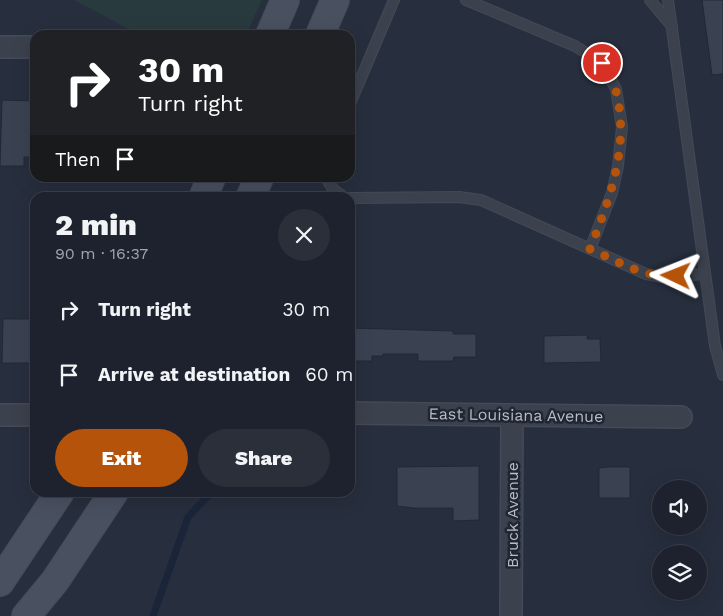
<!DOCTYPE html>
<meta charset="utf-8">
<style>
body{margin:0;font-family:"Work Sans",sans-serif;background:#2a2f3a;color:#f1f3f6;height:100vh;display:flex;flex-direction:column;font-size:19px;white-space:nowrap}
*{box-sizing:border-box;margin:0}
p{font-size:16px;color:#a0a4aa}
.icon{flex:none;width:28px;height:28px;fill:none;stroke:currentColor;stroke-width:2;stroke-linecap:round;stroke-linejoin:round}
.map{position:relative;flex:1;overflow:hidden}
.sheet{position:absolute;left:30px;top:192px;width:325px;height:305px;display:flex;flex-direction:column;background:#1d222e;border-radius:15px;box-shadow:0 5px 20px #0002,0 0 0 1px #3b3f4a}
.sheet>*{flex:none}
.hud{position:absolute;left:30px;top:30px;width:325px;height:152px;border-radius:15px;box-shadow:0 5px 20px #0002,0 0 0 1px #3b3f4a;background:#202124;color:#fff;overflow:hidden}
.buttons{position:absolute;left:652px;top:480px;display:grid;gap:10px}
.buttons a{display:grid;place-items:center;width:55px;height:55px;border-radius:50%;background:#1d222e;box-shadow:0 5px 20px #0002,0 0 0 1px #3b3f4a;font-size:25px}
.pin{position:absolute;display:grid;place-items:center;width:42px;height:42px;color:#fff;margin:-21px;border:2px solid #fff;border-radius:50%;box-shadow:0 1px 5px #0007}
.me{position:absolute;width:55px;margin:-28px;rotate:272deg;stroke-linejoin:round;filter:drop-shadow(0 0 4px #0008)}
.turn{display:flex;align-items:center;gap:18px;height:105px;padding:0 25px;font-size:22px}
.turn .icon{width:65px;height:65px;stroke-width:2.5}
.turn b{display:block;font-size:35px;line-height:42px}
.then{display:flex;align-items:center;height:48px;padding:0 25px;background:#0003;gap:10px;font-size:19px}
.round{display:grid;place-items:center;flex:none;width:52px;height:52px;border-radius:26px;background:#2a2f3a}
.head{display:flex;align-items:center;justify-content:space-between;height:85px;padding:0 25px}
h1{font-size:30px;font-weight:800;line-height:38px}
.cta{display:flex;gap:10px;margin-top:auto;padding:10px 25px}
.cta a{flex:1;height:58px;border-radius:30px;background:#b45309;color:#fff;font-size:20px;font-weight:800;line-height:58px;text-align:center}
.cta a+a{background:#2a2f3a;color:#f1f3f6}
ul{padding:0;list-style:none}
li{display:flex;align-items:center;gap:15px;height:65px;padding:0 25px}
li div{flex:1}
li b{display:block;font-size:19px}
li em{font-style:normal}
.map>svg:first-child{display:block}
.green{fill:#293a3e}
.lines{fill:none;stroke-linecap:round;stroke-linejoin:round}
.stream{stroke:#1b253a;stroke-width:7}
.building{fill:#3a4252;stroke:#222834}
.service-casing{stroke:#444a56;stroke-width:12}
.minor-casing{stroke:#444a56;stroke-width:24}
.secondary-casing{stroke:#444a56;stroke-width:30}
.service{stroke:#3b414d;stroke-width:10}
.minor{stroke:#3b414d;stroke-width:21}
.secondary{stroke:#495060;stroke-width:28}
.route{stroke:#b45309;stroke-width:9;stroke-dasharray:0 16.2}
.labels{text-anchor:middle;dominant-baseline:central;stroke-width:5;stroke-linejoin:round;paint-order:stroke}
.street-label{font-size:16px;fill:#b7bcc8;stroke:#202632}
</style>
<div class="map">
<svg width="723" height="616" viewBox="0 0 723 616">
<rect width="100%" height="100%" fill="#272e3d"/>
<polygon class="green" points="74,0 262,0 246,35 140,35"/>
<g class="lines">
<polyline class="stream" points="153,616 188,517 212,492"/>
</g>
<g class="building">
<polygon points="702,0 723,0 723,74 712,75"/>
<polygon points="2,100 33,101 32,157 24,157 24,166 0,166"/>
<polygon points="3,319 33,319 32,363 2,363"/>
<polygon points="350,328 453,331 453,334 476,334 476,357 454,357 453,361 418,361 418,354 383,354 383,356 372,356 372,361 350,361"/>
<polygon points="587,335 587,339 600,339 601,362 544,363 544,336"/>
<polygon points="479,466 479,520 453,521 453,508 414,508 397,506 397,467"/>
<polygon points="609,467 630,467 630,498 599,498 599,468"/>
</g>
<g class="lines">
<defs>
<g id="service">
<polyline points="466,0 575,46 602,63 616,89 622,127 618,166 612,193 590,249"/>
<polyline points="650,0 672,26"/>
<polyline points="668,0 715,346 723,375"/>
<polyline points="350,104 394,0"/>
<polyline points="326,178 333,189 345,198"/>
<polyline points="350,198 459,197 481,200 646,274 662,277 704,274"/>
</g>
<g id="minor">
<polyline points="0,47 35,47"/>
<polyline points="350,413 681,417"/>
<polyline points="0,415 35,415"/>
<polyline points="511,616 512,415"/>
</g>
<g id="secondary">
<polyline points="270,35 285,0"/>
<polyline points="320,35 335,0"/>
<polyline points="203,198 211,178"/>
<polyline points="250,198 259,178"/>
<polyline points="0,582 60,492"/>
<polyline points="26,616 55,581 114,492"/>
</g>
</defs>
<use href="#service" class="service-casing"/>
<use href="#minor" class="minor-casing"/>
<use href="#secondary" class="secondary-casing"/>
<use href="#service" class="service"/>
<use href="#minor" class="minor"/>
<use href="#secondary" class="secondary"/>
</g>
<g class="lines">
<path class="route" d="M602 63C607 72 614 81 616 91 630 146 610 198 590 249 618 261 645 279 676 276"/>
</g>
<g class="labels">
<g class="street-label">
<text transform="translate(516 415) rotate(1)">East Louisiana Avenue</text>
<text transform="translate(512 515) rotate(-90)">Bruck Avenue</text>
</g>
</g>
</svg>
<div class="buttons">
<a><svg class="icon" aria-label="sound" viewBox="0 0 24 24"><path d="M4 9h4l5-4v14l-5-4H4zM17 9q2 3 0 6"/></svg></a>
<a><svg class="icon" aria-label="layers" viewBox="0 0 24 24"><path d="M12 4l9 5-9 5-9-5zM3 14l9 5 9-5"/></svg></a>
</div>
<div class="pin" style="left:602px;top:63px;background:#d93025"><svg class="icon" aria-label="arrive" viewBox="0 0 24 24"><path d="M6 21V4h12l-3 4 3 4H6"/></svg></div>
<svg class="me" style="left:676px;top:276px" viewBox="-20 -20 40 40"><path d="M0-17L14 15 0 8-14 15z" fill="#b45309" stroke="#fff" stroke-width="4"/></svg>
<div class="hud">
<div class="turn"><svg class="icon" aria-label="right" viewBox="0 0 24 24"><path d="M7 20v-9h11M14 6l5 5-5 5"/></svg><div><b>30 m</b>Turn right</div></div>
<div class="then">Then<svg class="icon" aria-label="arrive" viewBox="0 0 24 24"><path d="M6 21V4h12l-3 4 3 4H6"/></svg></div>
</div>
<section class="sheet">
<div class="head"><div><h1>2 min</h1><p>90 m · 16:37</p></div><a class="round"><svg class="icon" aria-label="close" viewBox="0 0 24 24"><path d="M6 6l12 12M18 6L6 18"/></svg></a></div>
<ul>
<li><svg class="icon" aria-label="right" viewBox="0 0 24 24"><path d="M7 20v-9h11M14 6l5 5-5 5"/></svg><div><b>Turn right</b></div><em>30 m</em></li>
<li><svg class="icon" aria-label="arrive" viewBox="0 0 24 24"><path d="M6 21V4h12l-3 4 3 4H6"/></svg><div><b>Arrive at destination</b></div><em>60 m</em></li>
</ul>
<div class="cta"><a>Exit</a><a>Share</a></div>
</section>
</div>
